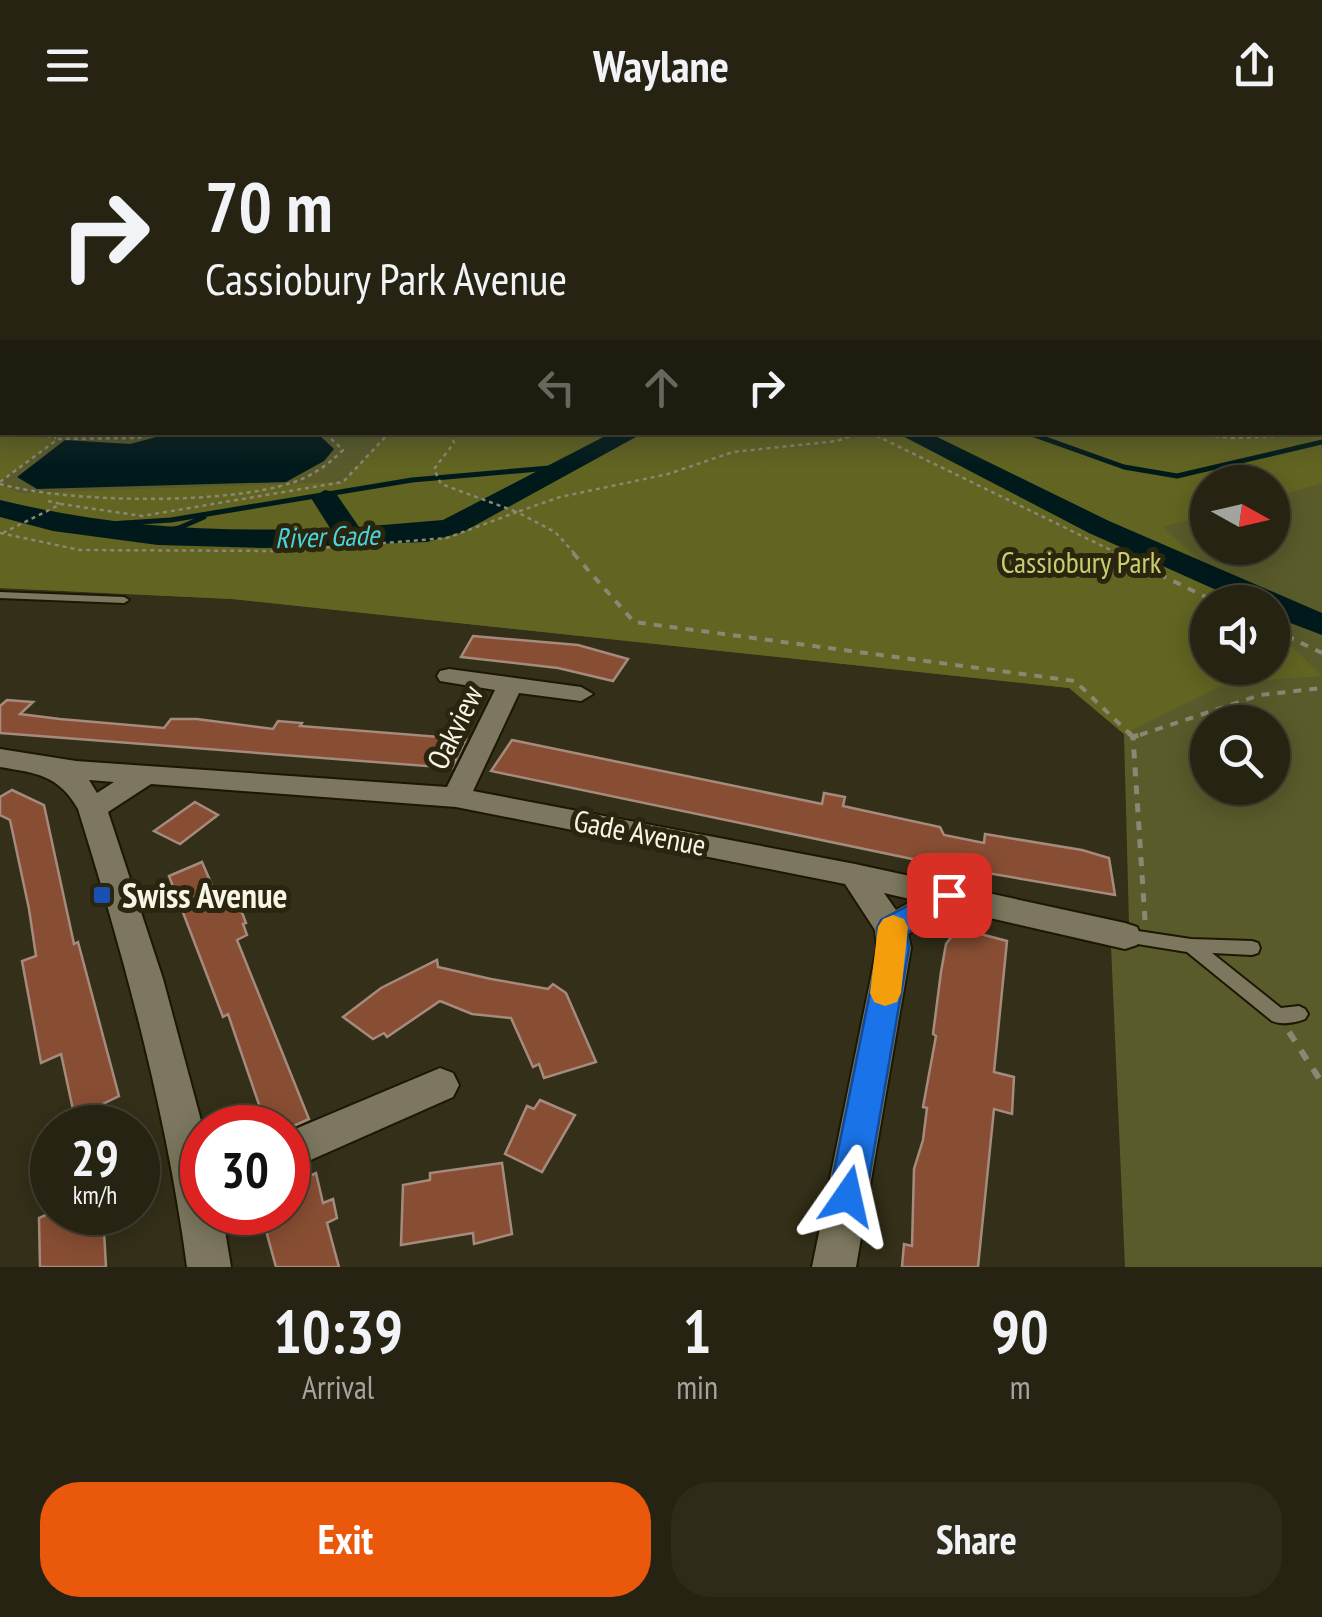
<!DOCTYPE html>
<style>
body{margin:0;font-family:"PT Sans Narrow",sans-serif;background:#2e2b1b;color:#f1f3f6;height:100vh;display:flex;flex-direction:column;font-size:38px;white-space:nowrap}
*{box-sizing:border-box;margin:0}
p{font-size:32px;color:#a4a49f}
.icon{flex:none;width:55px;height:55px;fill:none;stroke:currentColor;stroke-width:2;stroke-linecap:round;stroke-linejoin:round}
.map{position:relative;height:1137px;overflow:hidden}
.panel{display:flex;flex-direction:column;background:#262312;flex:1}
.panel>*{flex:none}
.top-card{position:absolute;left:0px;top:0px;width:1322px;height:305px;box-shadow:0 5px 25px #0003,0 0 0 2px #424032;background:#262312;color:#f1f3f6;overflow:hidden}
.needle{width:65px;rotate:98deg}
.tools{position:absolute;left:1190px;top:335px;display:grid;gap:20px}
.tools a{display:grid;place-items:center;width:100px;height:100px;border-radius:50%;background:#262312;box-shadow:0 5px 25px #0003,0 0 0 2px #424032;font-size:50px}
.speed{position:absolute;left:30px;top:975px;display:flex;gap:20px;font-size:50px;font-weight:700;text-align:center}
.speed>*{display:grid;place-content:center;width:130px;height:130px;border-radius:50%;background:#262312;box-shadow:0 5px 25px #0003,0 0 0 2px #424032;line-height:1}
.speed small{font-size:25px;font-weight:400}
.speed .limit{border:15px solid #d22;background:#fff;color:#111}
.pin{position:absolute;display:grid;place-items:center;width:85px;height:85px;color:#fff;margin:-42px;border-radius:20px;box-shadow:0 5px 15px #0006}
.me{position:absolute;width:110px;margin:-55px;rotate:11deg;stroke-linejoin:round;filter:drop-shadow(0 0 8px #0008)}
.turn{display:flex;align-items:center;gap:35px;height:210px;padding:0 40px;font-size:45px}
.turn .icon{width:130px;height:130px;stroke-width:2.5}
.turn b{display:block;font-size:70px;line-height:85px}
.lanes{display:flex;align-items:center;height:95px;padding:0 40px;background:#0003;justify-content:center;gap:50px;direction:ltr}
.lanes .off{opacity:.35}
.eta{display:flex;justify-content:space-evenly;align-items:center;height:170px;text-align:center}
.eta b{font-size:60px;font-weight:700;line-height:70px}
.button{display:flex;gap:20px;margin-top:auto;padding:20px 40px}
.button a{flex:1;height:115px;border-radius:40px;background:#ea580c;color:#fff;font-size:40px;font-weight:700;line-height:115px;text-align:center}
.button a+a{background:#2e2b1b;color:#f1f3f6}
header{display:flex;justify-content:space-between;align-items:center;height:130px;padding:0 40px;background:#262312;font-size:45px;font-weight:700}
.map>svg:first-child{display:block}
.green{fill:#595b2b;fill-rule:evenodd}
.forest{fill:#626421}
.water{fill:#001a1c}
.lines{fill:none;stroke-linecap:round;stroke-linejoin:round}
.stream{stroke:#001a1c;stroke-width:5}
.river{fill:#001a1c;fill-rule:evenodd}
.building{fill:#884e33;stroke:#a58a7e;stroke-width:2.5}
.lane-casing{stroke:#1b1702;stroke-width:4}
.street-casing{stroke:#1b1702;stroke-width:4}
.path-far3{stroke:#8a8774;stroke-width:2.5;stroke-dasharray:4 4;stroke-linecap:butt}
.path-far2{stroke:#8a8774;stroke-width:4;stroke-dasharray:8 8;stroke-linecap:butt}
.path-far1{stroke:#8a8774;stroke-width:5;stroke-dasharray:9 9;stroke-linecap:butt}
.path{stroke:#8a8774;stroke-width:6;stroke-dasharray:11 11;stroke-linecap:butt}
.lane{fill:#7c775e;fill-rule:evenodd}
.street{fill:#7c775e;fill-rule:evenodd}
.route{fill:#1a73e8;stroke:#114b97;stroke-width:2.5}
.slow{fill:#f59e0b}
.transit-dot{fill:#1a4fb4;stroke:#29250e;stroke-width:4}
.labels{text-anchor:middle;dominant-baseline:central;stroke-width:10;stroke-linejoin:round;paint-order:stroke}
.far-water-label{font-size:28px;font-style:italic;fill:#49d5df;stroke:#29250e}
.park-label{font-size:30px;fill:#c9cd6e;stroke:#29250e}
.street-label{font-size:30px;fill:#f8f5e7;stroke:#29250e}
.near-poi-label{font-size:35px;font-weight:bold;fill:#f8f5e7;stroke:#29250e;text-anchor:start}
</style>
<header><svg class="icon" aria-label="menu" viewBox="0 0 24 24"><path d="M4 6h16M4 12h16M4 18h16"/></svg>Waylane<svg class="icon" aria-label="share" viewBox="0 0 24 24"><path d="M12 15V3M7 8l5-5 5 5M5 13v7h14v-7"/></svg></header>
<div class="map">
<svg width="1322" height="1137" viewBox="0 0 1322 1137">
<rect width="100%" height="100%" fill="#332f18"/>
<path class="green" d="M2 254V302H1320L1322 272V1137H1125L1111 816 1129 794 1124 604 1070 558 232 469 0 458ZM1208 352H1272V418H1208ZM1208 472H1272V538H1208ZM1208 592H1272V658H1208Z"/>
<g class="forest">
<polygon points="1320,222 1322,353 1273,368 1272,352 1208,352 1207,385 1163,397 1244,472 1208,472 1208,538 1272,538 1273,498 1322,546 1227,553 1124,604 1069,558 232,469 0,458 0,354 20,363 343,352 390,302 1320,302"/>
<polygon points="0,303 58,309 0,352"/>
</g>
<polygon class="water" points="317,303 334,319 324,331 286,352 37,359 17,347 65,310 130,314 171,303"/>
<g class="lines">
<g class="stream">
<polyline points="1026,302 1124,337 1177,346 1322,312"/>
<polyline points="62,397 171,390 412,350 561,337"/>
<polyline points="133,407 179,398 204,387"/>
</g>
<g class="river">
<path d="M613 302H645L463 402 427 412 265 418 158 415 53 401 0 387V370C110 397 217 403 330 398L311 368 325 360 335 362 359 397 443 390Z"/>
<polygon points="895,302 927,302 1109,391 1322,483 1322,505 1272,486 1272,472 1243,472 1089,403"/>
</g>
</g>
<g class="building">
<polygon points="473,506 578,515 628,529 613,551 558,538 461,527"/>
<polygon points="7,570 33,572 20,584 60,589 164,598 171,589 197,589 273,599 278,591 302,593 300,596 466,609 452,638 0,603 0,576"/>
<polygon points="512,610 822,674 824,663 845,667 843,676 940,697 944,705 984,713 985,704 1082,720 1109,728 1115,765 941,735 491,641"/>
<polygon points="12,660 44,675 74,814 78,812 119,966 103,974 105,998 77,998 61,924 41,933 22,831 36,826 29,779 10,690 0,685 0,667"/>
<polygon points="195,672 218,685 180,714 154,701"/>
<polygon points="202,732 221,776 238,772 246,793 243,794 247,805 237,810 309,989 289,998 267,998 228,884 223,887 169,746"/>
<polygon points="958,798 1007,811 994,942 1014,947 1012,984 994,979 978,1137 902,1137 904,1114 912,1116 914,1039 923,1010 927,978 923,977 936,906 933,904 941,842 946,814"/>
<polygon points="437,830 438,837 491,849 548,859 553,854 566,863 596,932 544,948 539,934 533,937 511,888 472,884 440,871 387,907 384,903 373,909 343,887 381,858"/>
<polygon points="540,970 575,985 542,1042 505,1024 527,976 534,979"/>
<polygon points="502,1033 512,1104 474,1114 473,1103 401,1115 403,1055 430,1050 430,1043"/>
<polygon points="316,1043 323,1073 333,1069 337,1088 327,1093 339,1137 276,1137 265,1097 272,1094 270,1082 288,1082 288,1056"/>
<polygon points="52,1082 103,1082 106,1137 40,1137 39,1088"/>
</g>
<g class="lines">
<defs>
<g id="lane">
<polygon points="0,462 124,467 129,470 124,473 0,468"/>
<path d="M1125 799 1191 809 1252 811 1258 813 1260 818 1258 823 1252 825 1212 823 1281 878 1299 876 1305 879 1308 884 1305 889C1295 893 1282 895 1272 891L1187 822 1119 811 1117 806 1119 801Z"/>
</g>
<g id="street">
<path d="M449 539 581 557 593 564 581 571 519 563 473 661 855 734 1125 793 1137 797 1141 806 1137 815 1125 819 951 779 908 804 911 818 856 1137H812L877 818 875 800 845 754 456 677 151 654 108 682 163 849 203 998 202 1082H222L231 1137H187C166 980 125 830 78 679 59 645 36 643 0 637V619L76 631 447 657 495 560 440 551 437 546 440 541ZM89 650 114 652 97 663ZM884 763 914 770 896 780Z"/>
<polygon points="440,938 453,943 459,955 453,967 288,1040 288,1002"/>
</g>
</defs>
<use href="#lane" class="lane-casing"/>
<use href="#street" class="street-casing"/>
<g class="path-far3">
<polyline points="31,302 56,308"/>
<polyline points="451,302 454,313 434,339 441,354 517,382 560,367 668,344 733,322 837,311 862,302"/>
<polyline points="869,302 1121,425"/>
<polyline points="1167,302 1234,308 1322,304"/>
<polyline points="0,352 58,309 138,308 158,302"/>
<path d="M0 354C69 373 224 375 291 353 311 347 328 335 343 320L324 302"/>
<polyline points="48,371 61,374"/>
<polyline points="0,403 80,420 283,421 447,408 517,382 555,402 576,425"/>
<polyline points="3,403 61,374 142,386 343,352 390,302"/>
</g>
<g class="path-far2">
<polyline points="573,423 634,492 1075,551 1131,605"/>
<polyline points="1116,423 1216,472"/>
<polyline points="1272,499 1322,523"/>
<polyline points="1140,605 1260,565 1322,558"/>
</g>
<g class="path-far1">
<polyline points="1128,602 1133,607"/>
<polyline points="1145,790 1133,607 1147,602"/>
</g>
<polyline class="path" points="1289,902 1322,953"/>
<use href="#lane" class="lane"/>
<use href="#street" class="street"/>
</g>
<linearGradient id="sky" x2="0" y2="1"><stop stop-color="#1c1a0d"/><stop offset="0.53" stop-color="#4a4d48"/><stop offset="1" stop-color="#4a4d48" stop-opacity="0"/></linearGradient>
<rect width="1322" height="338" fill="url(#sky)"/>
<polygon class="route" points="949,754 959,758 964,765 959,773 907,803 909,818 866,1066 861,1079 848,1085 834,1079 829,1066 879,818 877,798 881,790"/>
<polygon class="slow" points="893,785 904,789 908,797 901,863 897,872 885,876 874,872 870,863 878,797 883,789"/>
<rect class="transit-dot" x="92" y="755" width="20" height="20" rx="5"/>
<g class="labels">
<g class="far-water-label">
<text transform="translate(327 406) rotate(-2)">River Gade</text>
</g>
<g class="park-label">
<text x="1081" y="431">Cassiobury Park</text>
</g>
<g class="street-label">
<text transform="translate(454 597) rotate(-64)">Oakview</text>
<text transform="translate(640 702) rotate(11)">Gade Avenue</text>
</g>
<g class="near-poi-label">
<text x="122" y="765">Swiss Avenue</text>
</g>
</g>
</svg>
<div class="tools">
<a><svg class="needle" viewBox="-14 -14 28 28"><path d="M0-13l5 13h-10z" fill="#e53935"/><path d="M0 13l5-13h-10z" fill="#a4a49f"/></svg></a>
<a><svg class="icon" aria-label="sound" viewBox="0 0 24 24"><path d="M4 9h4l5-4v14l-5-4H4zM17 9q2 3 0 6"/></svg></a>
<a><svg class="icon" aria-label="search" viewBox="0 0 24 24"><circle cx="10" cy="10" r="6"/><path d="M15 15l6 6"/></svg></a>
</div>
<div class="speed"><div>29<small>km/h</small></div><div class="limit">30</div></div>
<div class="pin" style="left:949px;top:765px;background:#d93025"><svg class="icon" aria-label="arrive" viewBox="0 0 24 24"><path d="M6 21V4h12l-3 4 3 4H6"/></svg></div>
<svg class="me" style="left:848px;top:1066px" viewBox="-20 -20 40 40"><path d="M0-17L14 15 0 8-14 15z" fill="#1a73e8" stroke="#fff" stroke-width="4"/></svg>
<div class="top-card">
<div class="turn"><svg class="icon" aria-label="right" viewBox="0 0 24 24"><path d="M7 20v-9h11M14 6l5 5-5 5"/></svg><div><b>70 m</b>Cassiobury Park Avenue</div></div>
<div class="lanes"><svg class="icon off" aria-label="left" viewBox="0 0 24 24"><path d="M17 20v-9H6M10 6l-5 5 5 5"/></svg><svg class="icon off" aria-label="ahead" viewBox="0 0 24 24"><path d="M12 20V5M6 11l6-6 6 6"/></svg><svg class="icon" aria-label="right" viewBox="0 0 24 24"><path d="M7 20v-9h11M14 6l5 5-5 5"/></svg></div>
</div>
</div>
<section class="panel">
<div class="eta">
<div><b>10:39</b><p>Arrival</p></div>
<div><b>1</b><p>min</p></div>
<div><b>90</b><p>m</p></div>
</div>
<div class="button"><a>Exit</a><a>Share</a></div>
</section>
